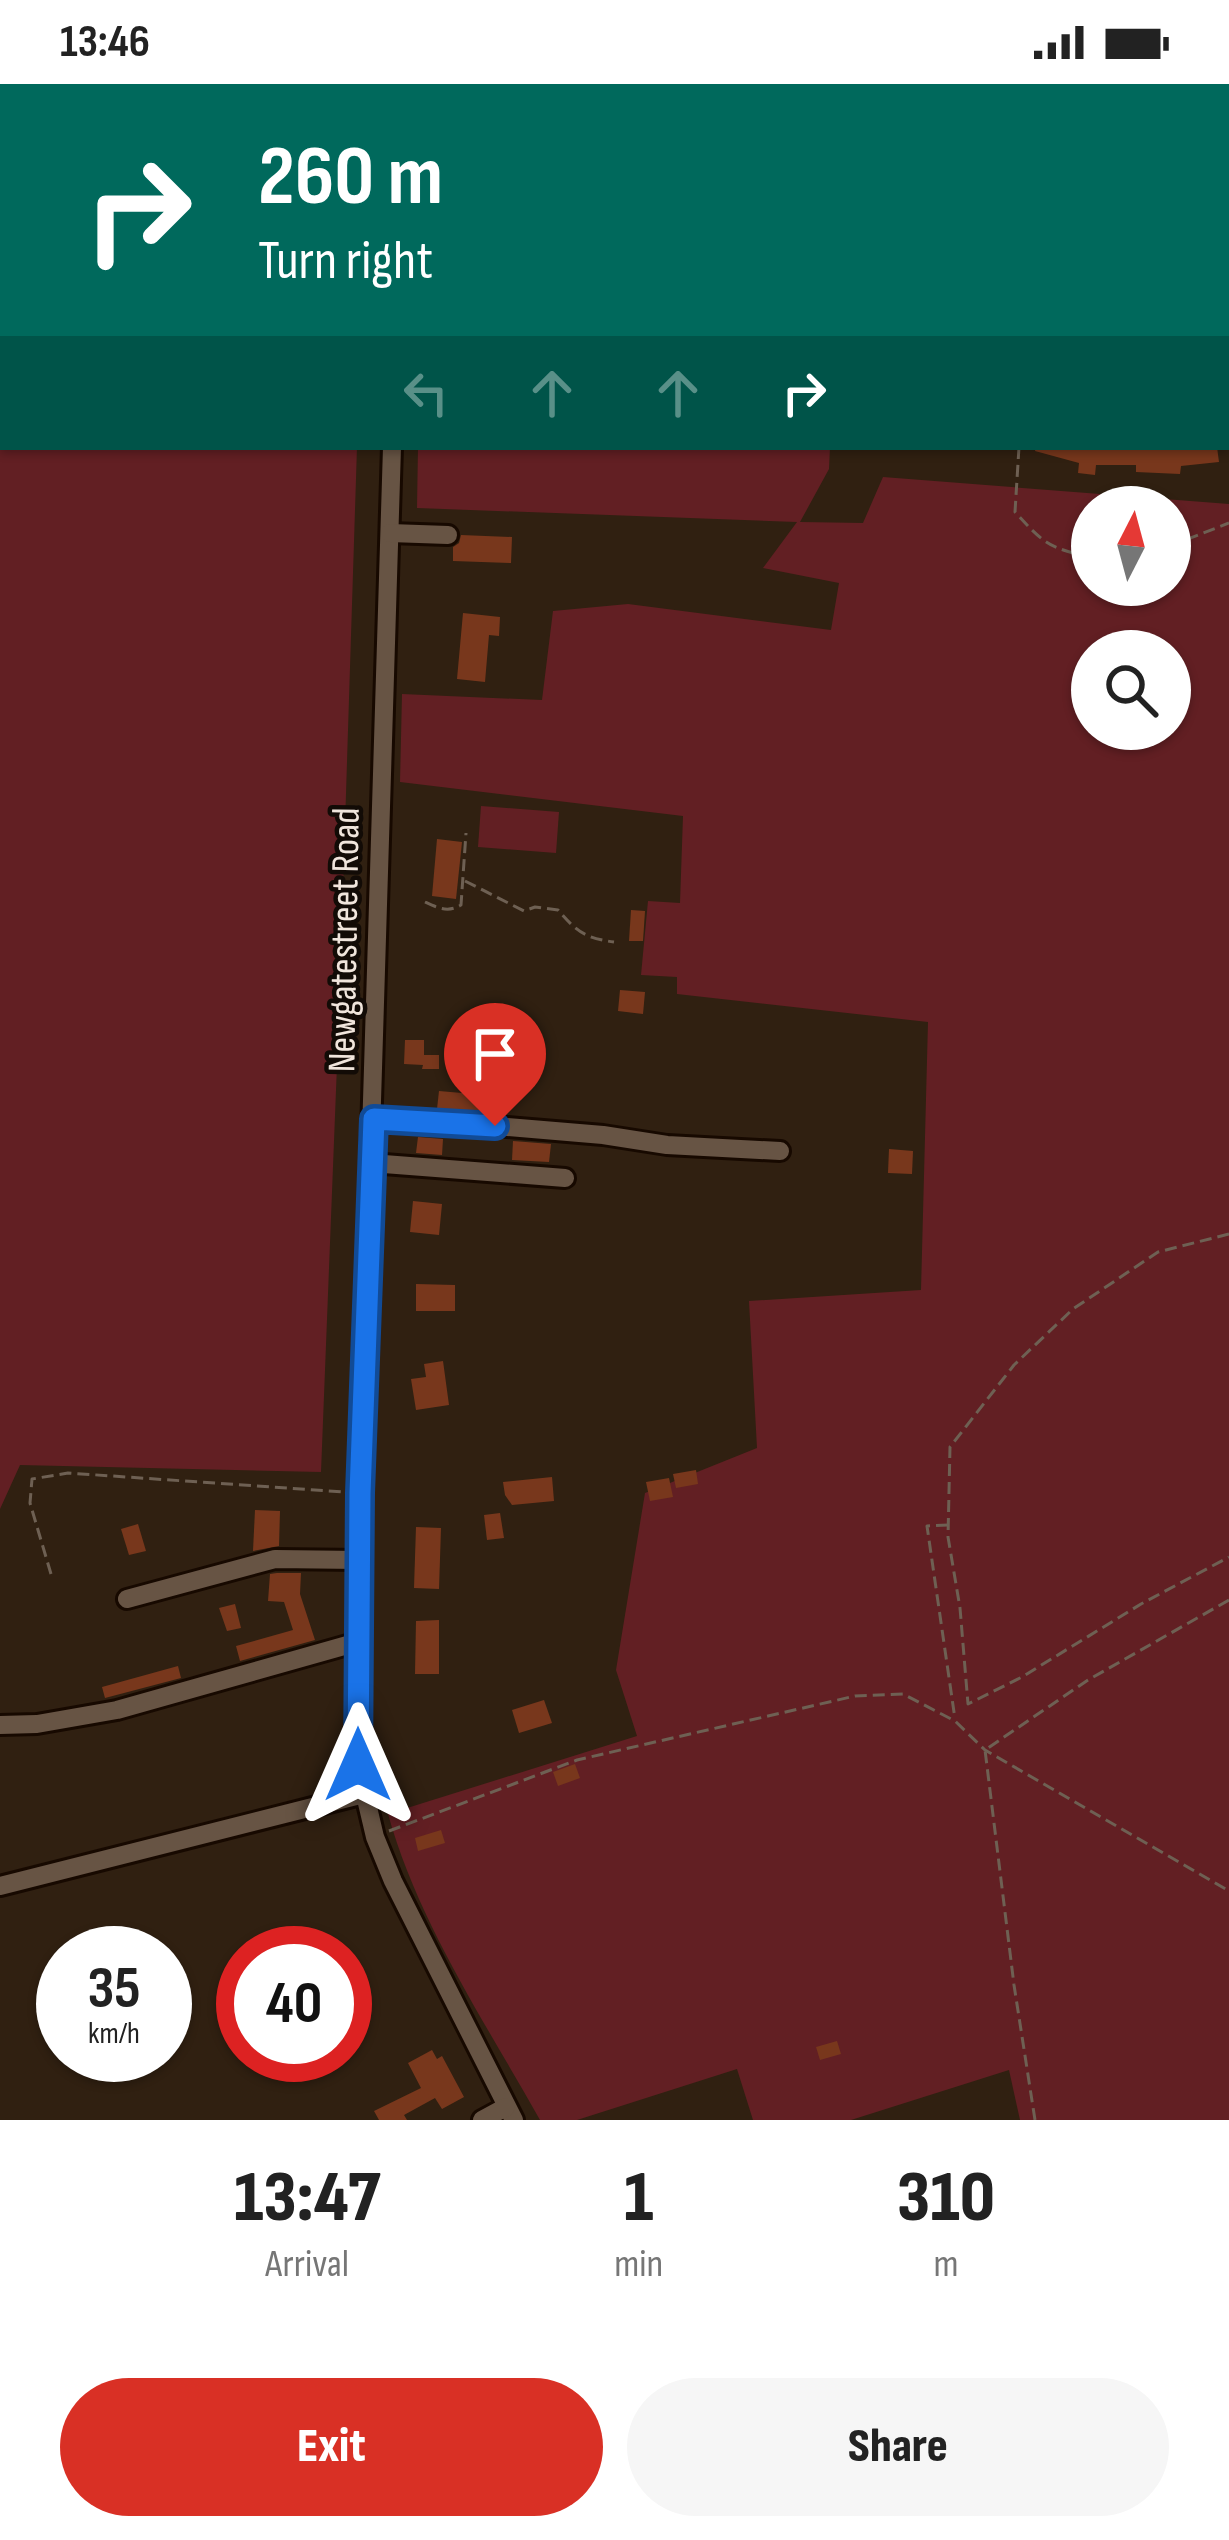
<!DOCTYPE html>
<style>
body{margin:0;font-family:"Sofia Sans Condensed",sans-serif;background:#f6f6f6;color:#222;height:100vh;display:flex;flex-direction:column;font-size:45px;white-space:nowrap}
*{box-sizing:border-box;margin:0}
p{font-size:39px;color:#767676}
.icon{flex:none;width:66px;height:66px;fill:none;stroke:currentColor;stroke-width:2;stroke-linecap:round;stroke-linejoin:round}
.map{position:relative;height:2036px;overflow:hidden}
.details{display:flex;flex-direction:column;background:#fff;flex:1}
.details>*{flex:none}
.banner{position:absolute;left:0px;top:0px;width:1230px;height:366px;box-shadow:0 3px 9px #0004;background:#00695c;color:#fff;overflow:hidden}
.needle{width:78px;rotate:6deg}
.controls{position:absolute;left:1071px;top:402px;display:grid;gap:24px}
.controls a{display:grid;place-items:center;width:120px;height:120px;border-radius:50%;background:#fff;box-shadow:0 3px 9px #0004;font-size:60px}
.speed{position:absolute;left:36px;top:1842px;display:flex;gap:24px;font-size:60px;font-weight:700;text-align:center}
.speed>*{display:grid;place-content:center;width:156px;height:156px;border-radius:50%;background:#fff;box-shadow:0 3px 9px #0004;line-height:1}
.speed small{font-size:30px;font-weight:400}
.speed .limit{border:18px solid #d22;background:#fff;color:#111}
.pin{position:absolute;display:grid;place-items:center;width:102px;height:102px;color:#fff;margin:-123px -51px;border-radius:50% 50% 50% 0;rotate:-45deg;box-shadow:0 0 12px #0007}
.pin .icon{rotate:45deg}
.me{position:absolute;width:132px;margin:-66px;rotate:0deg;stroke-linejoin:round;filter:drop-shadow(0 0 9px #0008)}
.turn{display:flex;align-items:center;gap:42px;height:252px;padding:0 60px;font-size:54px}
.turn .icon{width:156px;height:156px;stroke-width:2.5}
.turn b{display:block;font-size:84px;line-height:102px}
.lanes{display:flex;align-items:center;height:114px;padding:0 60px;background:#0003;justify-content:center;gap:60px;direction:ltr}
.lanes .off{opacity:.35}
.eta{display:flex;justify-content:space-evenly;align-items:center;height:204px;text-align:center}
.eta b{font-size:72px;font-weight:800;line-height:84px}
.button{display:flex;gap:24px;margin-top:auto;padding:24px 60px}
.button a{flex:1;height:138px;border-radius:72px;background:#d93025;color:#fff;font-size:48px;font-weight:800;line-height:138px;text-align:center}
.button a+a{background:#f6f6f6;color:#222}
.status{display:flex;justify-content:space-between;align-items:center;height:84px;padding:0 60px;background:#fff;direction:ltr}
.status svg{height:33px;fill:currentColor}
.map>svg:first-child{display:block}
.green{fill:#621f23;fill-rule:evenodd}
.building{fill:#78371c}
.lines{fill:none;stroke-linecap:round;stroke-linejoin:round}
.minor-casing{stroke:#170900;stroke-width:24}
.path{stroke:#6e6053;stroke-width:3;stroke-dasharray:12 6;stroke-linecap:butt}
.minor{stroke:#675444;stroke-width:18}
.route-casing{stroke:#114b97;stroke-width:30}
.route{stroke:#1a73e8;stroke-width:21}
.labels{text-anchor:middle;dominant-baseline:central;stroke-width:9;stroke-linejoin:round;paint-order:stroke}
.street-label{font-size:39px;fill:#f0e5dc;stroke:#120b06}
</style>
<div class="status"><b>13:46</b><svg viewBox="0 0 49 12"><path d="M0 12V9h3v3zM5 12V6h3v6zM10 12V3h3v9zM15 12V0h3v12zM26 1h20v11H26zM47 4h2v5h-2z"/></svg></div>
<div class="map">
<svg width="1229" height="2036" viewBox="0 0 1229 2036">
<rect width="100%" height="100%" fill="#302011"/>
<g class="green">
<polygon points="0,0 329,0 329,3 3,3 3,363 357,363 339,930 321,1388 20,1381 0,1425"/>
<polygon points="436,0 844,0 843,3 436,3"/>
<path d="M418 363H830L829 385 800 438 863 439 883 393 1229 420V2036H1020L1009 1986 851 2036H753L737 1985 577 2036H540C485 1938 418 1838 388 1730L637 1652 616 1586 645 1409 757 1364 749 1217 921 1206 928 938 677 910V893L641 891 648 817 680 819 683 732 400 698 402 610 542 616 553 527 628 520 831 546 839 499 763 484 797 438 417 424ZM1092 423H1170V501H1092ZM1092 567H1170V645H1092Z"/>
<polygon points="481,722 559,728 556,769 478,763"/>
</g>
<g class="building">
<polygon points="1036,363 1217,363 1219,378 1181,382 1180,390 1136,388 1136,381 1096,381 1095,391 1078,389 1079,379 1035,367"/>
<polygon points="461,451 512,453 511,479 453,477 453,463 459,459"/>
<polygon points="463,529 500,533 499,552 489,551 485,598 457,595"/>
<polygon points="437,755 462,758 456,815 432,812"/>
<polygon points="631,826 645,827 643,857 629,857"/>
<polygon points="620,906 645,908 643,930 618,927"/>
<polygon points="405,956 424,956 424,971 439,971 439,985 422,985 423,981 404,980"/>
<polygon points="439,1007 485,1011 484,1028 437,1025"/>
<polygon points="418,1053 443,1055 442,1071 416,1069"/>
<polygon points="513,1057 551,1060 549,1078 512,1076"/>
<polygon points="889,1065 913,1067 912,1090 888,1089"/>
<polygon points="413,1117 442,1120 439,1151 410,1148"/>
<polygon points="416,1200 455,1201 455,1227 416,1227"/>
<polygon points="443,1277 449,1321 416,1326 411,1295 426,1293 424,1280"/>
<polygon points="696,1386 698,1400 676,1404 673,1390"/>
<polygon points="552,1393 554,1417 512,1421 505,1411 503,1398"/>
<polygon points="669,1394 673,1413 650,1417 646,1398"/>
<polygon points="255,1426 280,1427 279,1462 253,1467"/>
<polygon points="500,1429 504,1454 487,1456 484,1431"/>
<polygon points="138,1440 146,1467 129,1471 121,1445"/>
<polygon points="416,1443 441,1444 439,1505 414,1504"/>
<polygon points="277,1489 301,1489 300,1510 315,1556 240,1577 236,1562 293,1546 284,1518 268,1517 270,1490"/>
<polygon points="235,1520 241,1544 227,1547 219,1524"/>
<polygon points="439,1536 439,1590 415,1590 416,1537"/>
<polygon points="178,1582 181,1594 105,1614 102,1603"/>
<polygon points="544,1616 552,1639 519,1649 512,1626"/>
<polygon points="575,1680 580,1694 558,1702 553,1688"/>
<polygon points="441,1746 445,1759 418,1767 415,1754"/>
<polygon points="837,1957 841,1970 820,1976 816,1963"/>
<polygon points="432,1966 437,1975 442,1972 464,2013 442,2025 435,2014 404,2031 407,2036 379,2036 374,2027 421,2004 408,1979"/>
</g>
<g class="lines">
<defs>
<g id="minor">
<polyline points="406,3 406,0"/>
<polyline points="1072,3 1072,0"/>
<polyline points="392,363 360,1409 358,1681 375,1753 393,1797 514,2036"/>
<polyline points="390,449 448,451"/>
<polyline points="373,1035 495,1042 603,1051 667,1061 780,1067"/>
<polyline points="371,1079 565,1094"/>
<polyline points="127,1515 275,1475 359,1476"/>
<polyline points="0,1641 37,1640 117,1626 358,1558"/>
<polyline points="0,1802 364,1710"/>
<polyline points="482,2036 506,2023"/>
</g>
</defs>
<use href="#minor" class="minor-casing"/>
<g class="path">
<polyline points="1149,3 1168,0"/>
<polyline points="0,117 3,117"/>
<path d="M1019 363 1015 428C1043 459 1050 465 1092 473"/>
<polyline points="1170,462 1229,439"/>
<path d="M465 797 524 827 535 823 558 826C577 848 585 854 614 858"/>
<path d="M425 818C438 824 448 829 461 821L466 749"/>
<polyline points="1229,1150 1158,1168 1073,1225 1014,1281 950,1363 948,1453 960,1524 968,1620 1022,1593 1141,1520 1229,1473"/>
<polyline points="948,1441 927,1442 955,1635"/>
<polyline points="51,1490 30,1419 32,1395 68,1389 345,1408"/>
<polyline points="389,1747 577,1676 855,1612 903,1610 955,1637 985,1666 1229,1807"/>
<polyline points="1035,2036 1014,1901 985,1666 1088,1596 1229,1516"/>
</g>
<use href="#minor" class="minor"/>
</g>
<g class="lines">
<defs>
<polyline id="route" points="358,1681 360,1409 374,1035 495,1042"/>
</defs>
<use href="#route" class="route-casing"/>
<use href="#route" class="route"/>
</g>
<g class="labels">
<g class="street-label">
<text transform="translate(345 856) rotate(-89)">Newgatestreet Road</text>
</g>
</g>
</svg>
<div class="controls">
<a><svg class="needle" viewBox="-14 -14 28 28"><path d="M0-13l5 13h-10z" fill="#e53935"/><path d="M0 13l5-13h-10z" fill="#767676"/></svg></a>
<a><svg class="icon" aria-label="search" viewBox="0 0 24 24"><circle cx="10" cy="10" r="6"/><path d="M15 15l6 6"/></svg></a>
</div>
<div class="speed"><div>35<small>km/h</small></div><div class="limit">40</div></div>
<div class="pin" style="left:495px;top:1042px;background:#d93025"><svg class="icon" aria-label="arrive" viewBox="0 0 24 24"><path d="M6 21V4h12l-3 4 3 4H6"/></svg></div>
<svg class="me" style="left:358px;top:1681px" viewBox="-20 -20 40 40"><path d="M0-17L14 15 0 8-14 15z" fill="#1a73e8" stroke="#fff" stroke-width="4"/></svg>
<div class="banner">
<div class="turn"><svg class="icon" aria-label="right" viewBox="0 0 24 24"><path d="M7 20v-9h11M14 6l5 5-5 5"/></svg><div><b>260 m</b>Turn right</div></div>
<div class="lanes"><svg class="icon off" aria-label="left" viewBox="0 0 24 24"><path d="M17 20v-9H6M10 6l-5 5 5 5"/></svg><svg class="icon off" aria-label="ahead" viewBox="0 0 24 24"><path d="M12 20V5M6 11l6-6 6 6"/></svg><svg class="icon off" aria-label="ahead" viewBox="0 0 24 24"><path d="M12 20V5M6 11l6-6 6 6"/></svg><svg class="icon" aria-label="right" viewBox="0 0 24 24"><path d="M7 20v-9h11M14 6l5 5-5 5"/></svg></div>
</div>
</div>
<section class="details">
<div class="eta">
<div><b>13:47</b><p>Arrival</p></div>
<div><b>1</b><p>min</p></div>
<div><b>310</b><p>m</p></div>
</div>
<div class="button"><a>Exit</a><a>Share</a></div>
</section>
